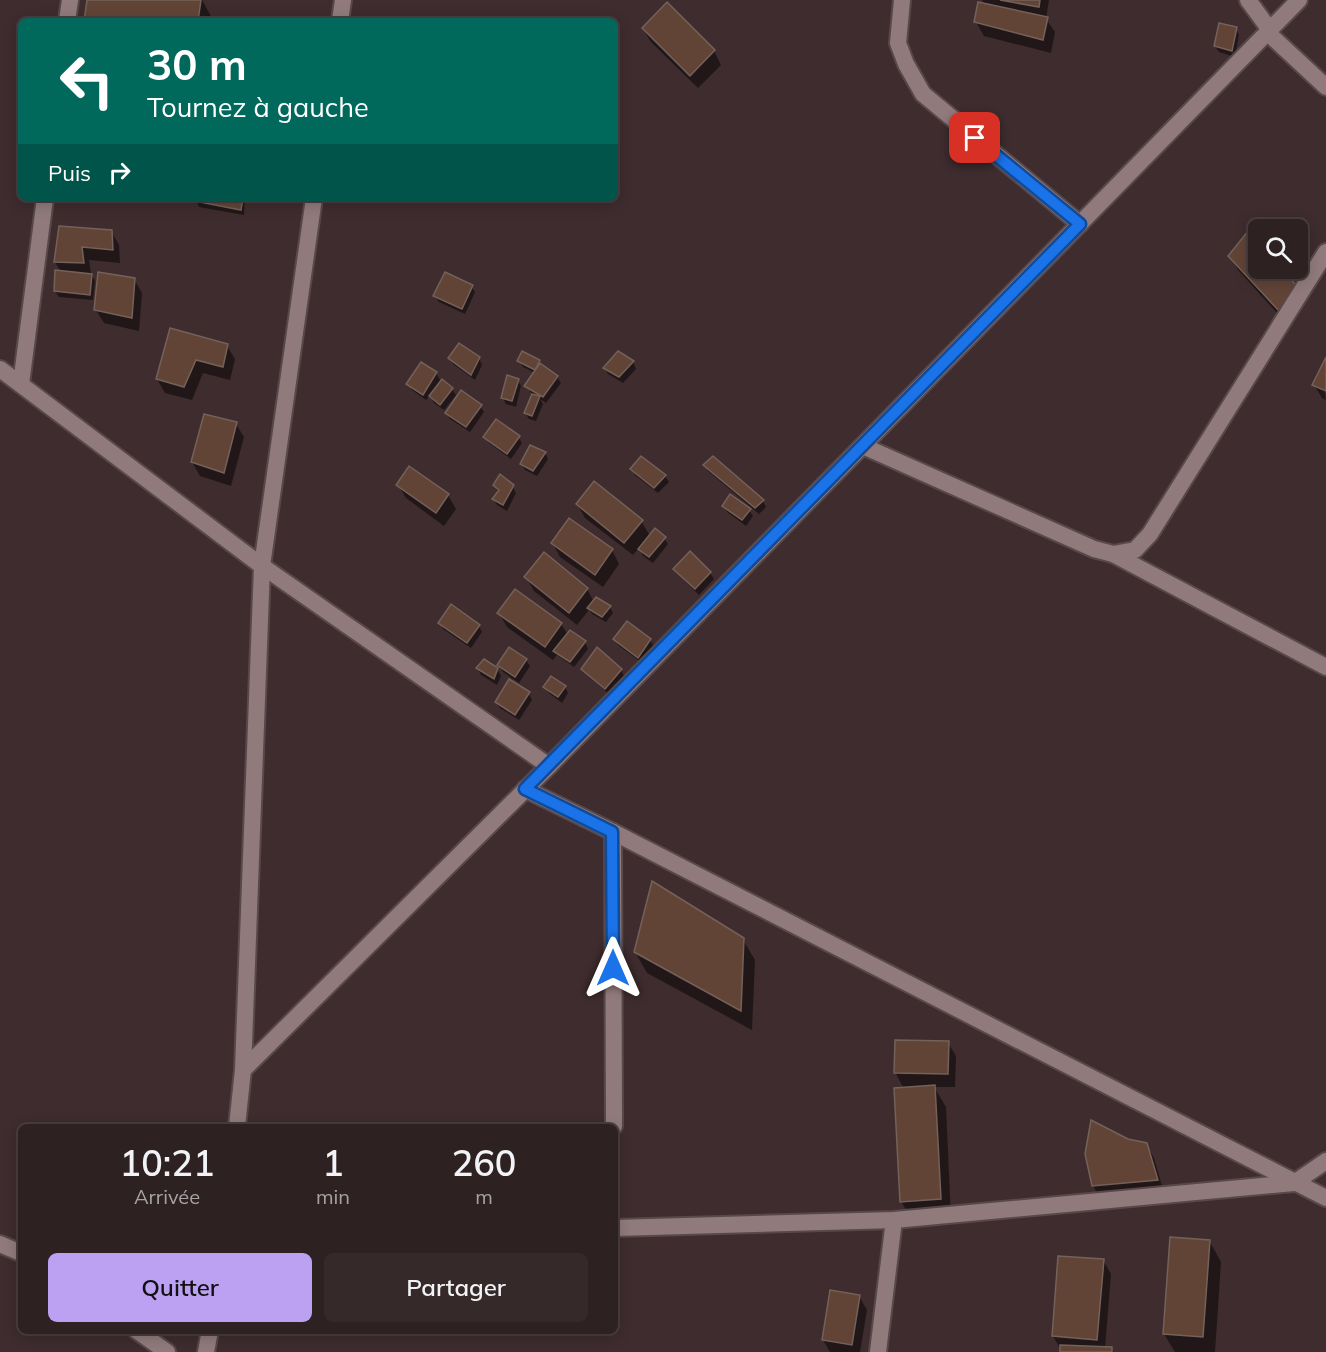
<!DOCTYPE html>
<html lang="fr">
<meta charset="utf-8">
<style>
body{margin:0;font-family:Mulish,sans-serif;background:#36292a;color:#f1f3f6;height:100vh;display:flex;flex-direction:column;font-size:22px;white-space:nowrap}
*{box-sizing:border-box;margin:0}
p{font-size:20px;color:#a7a3a5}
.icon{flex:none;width:33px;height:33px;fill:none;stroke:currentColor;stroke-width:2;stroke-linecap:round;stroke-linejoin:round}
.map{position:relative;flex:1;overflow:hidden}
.panel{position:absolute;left:18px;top:1124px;width:600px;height:210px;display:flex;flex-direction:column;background:#2e2122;border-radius:9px;box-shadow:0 3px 15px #0003,0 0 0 2px #493e40}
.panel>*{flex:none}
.hud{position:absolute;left:18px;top:18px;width:600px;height:183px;border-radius:9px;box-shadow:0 3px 15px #0003,0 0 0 2px #493e40;background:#00695c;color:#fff;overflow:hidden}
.controls{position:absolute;left:1248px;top:219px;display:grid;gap:12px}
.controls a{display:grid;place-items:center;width:60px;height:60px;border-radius:9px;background:#2e2122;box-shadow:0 3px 15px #0003,0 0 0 2px #493e40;font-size:30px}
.pin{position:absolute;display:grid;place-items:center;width:51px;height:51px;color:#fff;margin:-26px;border-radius:12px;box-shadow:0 3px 9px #0006}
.me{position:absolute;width:66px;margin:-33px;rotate:0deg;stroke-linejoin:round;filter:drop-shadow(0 0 4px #0008)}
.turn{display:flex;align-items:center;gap:21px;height:126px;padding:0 30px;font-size:27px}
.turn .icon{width:78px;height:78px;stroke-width:2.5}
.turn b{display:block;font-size:42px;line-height:51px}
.then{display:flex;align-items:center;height:57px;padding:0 30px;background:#0003;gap:12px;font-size:22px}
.eta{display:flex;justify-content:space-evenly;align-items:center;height:102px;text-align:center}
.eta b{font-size:36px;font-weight:600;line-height:42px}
.cta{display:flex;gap:12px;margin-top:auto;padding:12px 30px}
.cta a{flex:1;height:69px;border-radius:9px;background:#bca0f2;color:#111;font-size:24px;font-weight:600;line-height:69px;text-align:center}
.cta a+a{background:#36292a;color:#f1f3f6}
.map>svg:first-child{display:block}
.shadow{fill:#0007}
.building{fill:#624437;stroke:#746159;stroke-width:1.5}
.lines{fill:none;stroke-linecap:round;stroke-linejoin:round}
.minor-casing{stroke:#58484a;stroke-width:20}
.minor{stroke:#907a7c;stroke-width:16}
.route-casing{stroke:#114b97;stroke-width:15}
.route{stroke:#1a73e8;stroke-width:10}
</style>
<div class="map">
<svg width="1326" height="1352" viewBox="0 0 1326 1352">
<rect width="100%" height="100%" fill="#3e2c2e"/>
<g class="shadow">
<polygon points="88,0 202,0 212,18 212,21 85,21"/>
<polygon points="982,0 1049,0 1046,19 1055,32 1051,53 984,36 976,22 985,5"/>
<polygon points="643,29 714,51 721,65 698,88 651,42"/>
<polygon points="1236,29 1239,35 1235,57 1219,52 1215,46"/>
<polygon points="196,198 245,198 244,215 199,207"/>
<polygon points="254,198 269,198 268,201"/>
<polygon points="60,228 111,231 119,245 120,263 89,260 91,274 95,281 93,300 59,297 55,291 61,272 55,262"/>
<polygon points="1253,228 1258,233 1258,268 1296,268 1287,278 1305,304 1287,324 1238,270 1230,256"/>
<polygon points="1298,237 1309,255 1298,267"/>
<polygon points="134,279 142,293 139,331 104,323 96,310"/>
<polygon points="471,286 475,292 465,314 439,302 435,296"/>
<polygon points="171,329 227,346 235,359 230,380 203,373 192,400 165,393 157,379"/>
<polygon points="618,353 633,362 636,369 623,383 608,374 604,368"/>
<polygon points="450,358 479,358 482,365 475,380 453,364"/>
<polygon points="1326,360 1326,389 1324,388 1326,400 1322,398 1314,385"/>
<polygon points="519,361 539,361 542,366 557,377 561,383 546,403 540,399 543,404 536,421 529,419 525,413 533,395 526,386 535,373 523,367"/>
<polygon points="436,373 441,382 452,389 456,395 444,410 434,403 430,395 426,400 412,390 408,384"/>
<polygon points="518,380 521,386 516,407 506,404 502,397"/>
<polygon points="480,406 484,412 470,432 450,419 446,413"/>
<polygon points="236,424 244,437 231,486 200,476 192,462"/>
<polygon points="485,437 518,437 522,443 511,459 489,443"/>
<polygon points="545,453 548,459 537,476 525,470 521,464"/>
<polygon points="705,465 763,501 766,507 759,514 708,471"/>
<polygon points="632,469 665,476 669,482 658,493 635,475"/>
<polygon points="398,485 448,495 456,509 444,526 406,498"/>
<polygon points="494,485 512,486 516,493 507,511 497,505 493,499 499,493"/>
<polygon points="577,504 641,521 650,536 664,538 668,544 653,563 643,556 639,548 633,555 585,518"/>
<polygon points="724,506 749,510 753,516 746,526 727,512"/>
<polygon points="553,544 612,550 619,564 603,587 560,557"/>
<polygon points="690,553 710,573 714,579 699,595 679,575 675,569"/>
<polygon points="526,577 587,589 594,602 610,607 613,613 606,622 592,614 589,610 577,625 534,591"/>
<polygon points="499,613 561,624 568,635 585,642 588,649 574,667 557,655 553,660 507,627"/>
<polygon points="440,623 479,626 482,632 471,648 443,629"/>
<polygon points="627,623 650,640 654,647 642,663 618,645 615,639"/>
<polygon points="526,660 530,666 519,683 503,672 499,665"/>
<polygon points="478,669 497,669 501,676 497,685 481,675"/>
<polygon points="583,669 621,670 624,676 609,694 587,675"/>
<polygon points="545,687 565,687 568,693 562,703 549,693"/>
<polygon points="529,694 532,700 519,720 500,708 496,702"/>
<polygon points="743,940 755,960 752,1030 647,973 635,952"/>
<polygon points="948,1043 956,1056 955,1087 934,1087 946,1107 951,1219 913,1222 901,1201 904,1089 895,1072"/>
<polygon points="1146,1144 1154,1158 1164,1193 1101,1199 1093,1186 1086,1154"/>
<polygon points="1210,1242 1221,1262 1215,1352 1175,1352 1164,1334"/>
<polygon points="1103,1260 1111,1274 1105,1348 1111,1348 1114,1352 1062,1352 1053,1336"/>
<polygon points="859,1296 867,1310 860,1352 830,1352 823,1340"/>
</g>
<g class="building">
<polygon points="87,0 201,0 198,21 153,21 131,17 130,21 84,21"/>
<polygon points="1000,0 1040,0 1039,7"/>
<polygon points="667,2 715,50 690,76 642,28"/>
<polygon points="978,2 1048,17 1043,40 974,22"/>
<polygon points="1219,23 1237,27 1232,51 1214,46"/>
<polygon points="194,198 243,198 241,210 194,201"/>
<polygon points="1286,221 1294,230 1276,230"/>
<polygon points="1253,225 1258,231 1258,268 1282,268 1299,289 1279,311 1228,256"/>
<polygon points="59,226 112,230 113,250 82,247 84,263 54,262"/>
<polygon points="55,270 92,274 90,295 54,291"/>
<polygon points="98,272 135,278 132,318 94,310"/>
<polygon points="445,272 473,285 462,309 433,296"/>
<polygon points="170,328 228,344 223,367 196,360 184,387 156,379"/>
<polygon points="459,343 480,357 471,375 448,358"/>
<polygon points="522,351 540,360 535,370 517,361"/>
<polygon points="618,351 634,361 619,377 603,368"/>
<polygon points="1326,357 1326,391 1312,385"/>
<polygon points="421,362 437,372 423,395 406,384"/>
<polygon points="540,363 558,376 543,397 524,386"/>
<polygon points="507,375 519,379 512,401 501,398"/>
<polygon points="442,379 453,388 440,405 429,396"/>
<polygon points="461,390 482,405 466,427 445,413"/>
<polygon points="532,394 540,396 532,416 524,413"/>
<polygon points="204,414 237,422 224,473 191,462"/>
<polygon points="496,419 520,436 507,454 483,437"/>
<polygon points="530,445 546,452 533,471 520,464"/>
<polygon points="641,456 666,475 654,488 630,469"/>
<polygon points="713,456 764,500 755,508 703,465"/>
<polygon points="409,466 449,494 436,513 396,485"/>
<polygon points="500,474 514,485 503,505 492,499 499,490 493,485"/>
<polygon points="594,481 643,520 624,543 576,504"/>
<polygon points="730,494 751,509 742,520 722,506"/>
<polygon points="569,518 613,549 595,575 551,543"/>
<polygon points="655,528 666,537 649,557 638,549"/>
<polygon points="690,551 711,572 695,589 673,569"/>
<polygon points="544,552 588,588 569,613 524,577"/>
<polygon points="515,589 562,623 545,647 497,613"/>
<polygon points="596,597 611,606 602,617 587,608"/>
<polygon points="451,604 480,625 467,643 438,623"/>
<polygon points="627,621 651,639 638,658 613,639"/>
<polygon points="570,630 586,641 570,662 553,651"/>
<polygon points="509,647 527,659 515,677 497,665"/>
<polygon points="597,647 622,669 605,689 581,669"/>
<polygon points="484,659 498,668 494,679 476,668"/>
<polygon points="551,676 566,686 558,697 543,687"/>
<polygon points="509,679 530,692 515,715 495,702"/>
<polygon points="652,881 744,938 741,1011 634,952"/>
<polygon points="895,1040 949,1041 948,1074 894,1073"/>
<polygon points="935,1085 941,1199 900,1202 894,1088"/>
<polygon points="1091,1120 1128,1139 1147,1143 1158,1180 1092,1186 1085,1154"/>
<polygon points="1170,1237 1210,1240 1203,1337 1163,1334"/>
<polygon points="1058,1256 1104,1259 1097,1340 1052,1336"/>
<polygon points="830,1290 860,1295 852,1345 822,1340"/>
<polygon points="1060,1345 1112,1347 1112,1352 1060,1352"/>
</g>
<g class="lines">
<defs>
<g id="minor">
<polyline points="902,0 898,43 906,64 923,94 1080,224"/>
<polyline points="1248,0 1270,30"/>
<polyline points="67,21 70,0"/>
<polyline points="340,21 343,0"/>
<polyline points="1268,33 1326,87"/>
<polyline points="0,369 262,566 549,766"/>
<polyline points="21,384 45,198"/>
<polyline points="863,446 1094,549 1113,554 1135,550 1150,534 1326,252"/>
<polyline points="1113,554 1326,667"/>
<polyline points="525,789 613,832 1326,1198"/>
<polyline points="613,832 614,1126"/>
<polyline points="243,1070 549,766 1299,0"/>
<polyline points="237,1126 243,1070 262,566 314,198"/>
<polyline points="615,1228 894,1220 1294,1183 1326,1161"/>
<polyline points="0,1244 21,1253"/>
<polyline points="136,1330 167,1352"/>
<polyline points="206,1352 210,1330"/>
<polyline points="878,1352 894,1220"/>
</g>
</defs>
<use href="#minor" class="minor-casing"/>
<use href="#minor" class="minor"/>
</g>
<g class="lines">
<defs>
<polyline id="route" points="613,968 612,832 525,789 1080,224 975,138"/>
</defs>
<use href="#route" class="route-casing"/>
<use href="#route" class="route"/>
</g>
</svg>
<div class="controls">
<a><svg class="icon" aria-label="search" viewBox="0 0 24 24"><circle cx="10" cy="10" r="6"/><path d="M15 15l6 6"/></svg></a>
</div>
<div class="pin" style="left:975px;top:138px;background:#d93025"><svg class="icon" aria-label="arrive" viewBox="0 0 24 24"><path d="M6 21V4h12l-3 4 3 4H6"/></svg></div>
<svg class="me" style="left:613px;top:968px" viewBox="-20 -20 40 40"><path d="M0-17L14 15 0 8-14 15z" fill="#1a73e8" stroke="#fff" stroke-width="4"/></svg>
<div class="hud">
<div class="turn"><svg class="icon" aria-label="left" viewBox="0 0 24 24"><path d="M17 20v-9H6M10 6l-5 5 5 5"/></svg><div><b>30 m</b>Tournez à gauche</div></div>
<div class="then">Puis<svg class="icon" aria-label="right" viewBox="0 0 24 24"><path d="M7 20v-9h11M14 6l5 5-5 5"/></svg></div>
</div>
<section class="panel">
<div class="eta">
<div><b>10:21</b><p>Arrivée</p></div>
<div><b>1</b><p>min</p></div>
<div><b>260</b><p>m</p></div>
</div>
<div class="cta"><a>Quitter</a><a>Partager</a></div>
</section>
</div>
